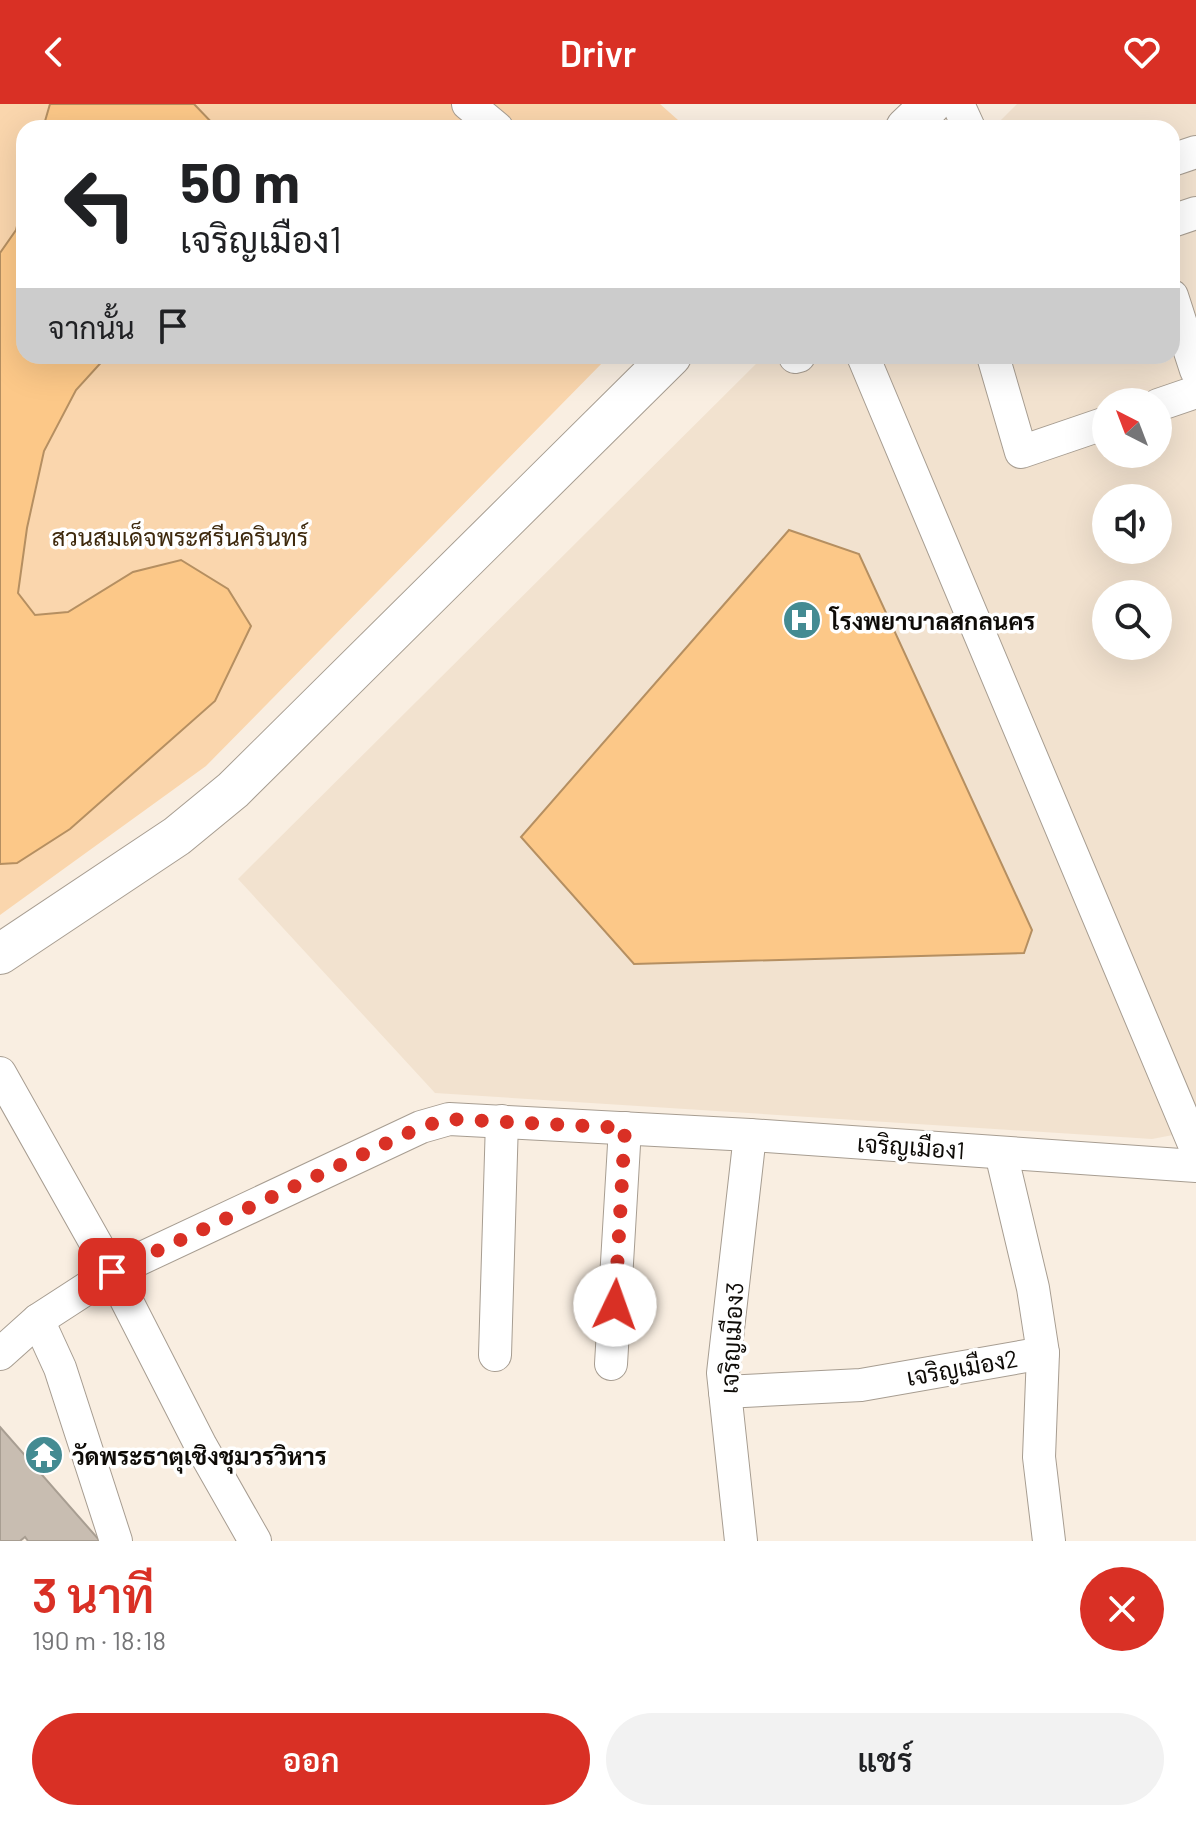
<!DOCTYPE html>
<html lang="th">
<meta charset="utf-8">
<style>
body{margin:0;font-family:Barlow,Sarabun,sans-serif;background:#f2f2f2;color:#202124;height:100vh;display:flex;flex-direction:column;font-size:30px;white-space:nowrap}
*{box-sizing:border-box;margin:0}
p{font-size:26px;color:#757577}
.icon{flex:none;width:44px;height:44px;fill:none;stroke:currentColor;stroke-width:2;stroke-linecap:round;stroke-linejoin:round}
.map{position:relative;height:1437px;overflow:hidden}
.drawer{display:flex;flex-direction:column;background:#fff;flex:1}
.drawer>*{flex:none}
.hud{position:absolute;left:16px;top:16px;width:1164px;height:244px;border-radius:24px;box-shadow:0 8px 32px #0002;background:#fff;color:#202124;overflow:hidden}
.needle{width:52px;rotate:318deg}
.fabs{position:absolute;left:1092px;top:284px;display:grid;gap:16px}
.fabs a{display:grid;place-items:center;width:80px;height:80px;border-radius:50%;background:#fff;box-shadow:0 8px 32px #0002;font-size:40px}
.pin{position:absolute;display:grid;place-items:center;width:68px;height:68px;color:#fff;margin:-34px;border-radius:16px;box-shadow:0 4px 12px #0006}
.me{position:absolute;width:88px;margin:-44px;rotate:3deg;stroke-linejoin:round;filter:drop-shadow(0 0 6px #0008)}
.turn{display:flex;align-items:center;gap:28px;height:168px;padding:0 32px;font-size:36px}
.turn .icon{width:104px;height:104px;stroke-width:2.5}
.turn b{display:block;font-size:56px;line-height:68px}
.then{display:flex;align-items:center;height:76px;padding:0 32px;background:#0003;gap:16px;font-size:30px}
.round{display:grid;place-items:center;flex:none;width:84px;height:84px;border-radius:42px;background:#f2f2f2}
.head{display:flex;align-items:center;justify-content:space-between;height:136px;padding:0 32px}
h1{font-size:48px;font-weight:600;line-height:60px;color:#d93025}
.primary-button{display:flex;gap:16px;margin-top:auto;padding:16px 32px}
.primary-button a{flex:1;height:92px;border-radius:48px;background:#d93025;color:#fff;font-size:32px;font-weight:600;line-height:92px;text-align:center}
.primary-button a+a{background:#f2f2f2;color:#202124}
header{display:flex;justify-content:space-between;align-items:center;height:104px;padding:0 32px;background:#d93025;color:#fff;font-size:36px;font-weight:600}
.map>svg:first-child{display:block}
.built{fill:#f2e2cf;fill-rule:evenodd}
.green{fill:#fad6ad}
.water{fill:#fcc888;stroke:#b58f61;stroke-width:2}
.building{fill:#c8bdb1;stroke:#a89e92;stroke-width:2}
.lines{fill:none;stroke-linecap:round;stroke-linejoin:round}
.minor-casing{stroke:#a79d91;stroke-width:34}
.major-casing{stroke:#a79d91;stroke-width:42}
.minor{stroke:#fff;stroke-width:32}
.major{stroke:#fff;stroke-width:40}
.route{stroke:#d93025;stroke-width:14;stroke-dasharray:0 25.2}
.labels{text-anchor:middle;dominant-baseline:central;stroke-width:7;stroke-linejoin:round;paint-order:stroke}
.park-label{font-size:24px;fill:#3e290d;stroke:#fff}
.poi-label{font-size:24px;font-weight:bold;fill:#0e0b07;stroke:#fff;text-anchor:start}
.street-label{font-size:24px;fill:#0e0b07;stroke:#fff}
</style>
<header><svg class="icon" aria-label="back" viewBox="0 0 24 24"><path d="M15 5l-7 7 7 7"/></svg>Drivr<svg class="icon" aria-label="heart" viewBox="0 0 24 24"><path d="M12 20l-8-8c-3-5 5-10 8-4 3-6 11-1 8 4z"/></svg></header>
<div class="map">
<svg width="1196" height="1437" viewBox="0 0 1196 1437">
<rect width="100%" height="100%" fill="#f9eee1"/>
<path class="built" d="M1017 0H1196V1029L1194 1027 1152 1035 435 989 238 775 764 252H1172V24H993ZM1106 298H1158V350H1106ZM1106 394H1158V446H1106ZM1106 490H1158V542H1106Z"/>
<polygon class="green" points="0,0 660,0 687,24 24,24 24,252 609,252 206,662 0,811"/>
<g class="water">
<polygon points="50,0 194,0 217,24 43,24"/>
<polygon points="24,95 24,252 107,252 76,286 44,347 27,424 18,489 35,511 68,508 133,468 181,456 228,485 251,522 215,597 70,725 17,759 0,760 0,149 16,126"/>
<polygon points="789,426 859,450 1032,826 1024,849 634,860 521,733"/>
</g>
<polygon class="building" points="0,1323 100,1437 28,1437 25,1433 20,1437 0,1437"/>
<g class="lines">
<defs>
<g id="minor">
<polyline points="468,0 497,24"/>
<polyline points="958,0 969,24"/>
<polyline points="1172,56 1196,48"/>
<polyline points="1172,117 1196,109"/>
<polyline points="1172,192 1196,266"/>
<polyline points="863,252 1196,1045"/>
<polyline points="993,252 1021,348 1106,319"/>
<polyline points="795,253 799,252"/>
<polyline points="1158,301 1196,288"/>
<polyline points="0,969 112,1168 201,1342 255,1437"/>
<polyline points="38,1216 60,1264 116,1437"/>
<polyline points="1043,1249 1039,1353 1049,1437"/>
<polyline points="0,1250 38,1216 112,1168 421,1023 449,1015 750,1031 1196,1062"/>
<polyline points="495,1251 502,1017"/>
<polyline points="611,1260 625,1024"/>
<polyline points="725,1288 861,1281 1043,1249 1033,1184 1001,1049"/>
<polyline points="741,1437 723,1269 750,1031"/>
</g>
<g id="major">
<polyline points="906,24 931,0"/>
<polyline points="0,850 177,732 233,686 671,252"/>
</g>
</defs>
<use href="#minor" class="minor-casing"/>
<use href="#major" class="major-casing"/>
<use href="#minor" class="minor"/>
<use href="#major" class="major"/>
</g>
<g class="lines">
<polyline class="route" points="112,1168 421,1023 449,1015 625,1024 615,1201"/>
</g>
<defs>
<symbol id="hospital-disc" viewBox="-11 -11 22 22"><circle r="9.5" fill="#448b92" stroke="#fff"/><path d="M-5-5h3v3.5h4V-5h3V5h-3V1.5h-4V5h-3Z" fill="#fff"/></symbol>
<symbol id="temple-disc" viewBox="-11 -11 22 22"><circle r="9.5" fill="#448b92" stroke="#fff"/><path d="M0-6L5-2H3V0L6.5 2.5H4V6H1.5V3h-3V6H-4V2.5H-6.5L-3 0V-2H-5Z" fill="#fff"/></symbol>
</defs>
<g fill-rule="evenodd">
<use href="#hospital-disc" x="780" y="494" width="44" height="44"/>
<use href="#temple-disc" x="22" y="1329" width="44" height="44"/>
</g>
<g class="labels">
<g class="park-label">
<text x="180" y="432">สวนสมเด็จพระศรีนครินทร์</text>
</g>
<g class="poi-label">
<text x="830" y="516">โรงพยาบาลสกลนคร</text>
<text x="72" y="1351">วัดพระธาตุเชิงชุมวรวิหาร</text>
</g>
<g class="street-label">
<text transform="translate(911 1042) rotate(4)">เจริญเมือง1</text>
<text transform="translate(731 1234) rotate(-87)">เจริญเมือง3</text>
<text transform="translate(962 1263) rotate(-10)">เจริญเมือง2</text>
</g>
</g>
</svg>
<div class="fabs">
<a><svg class="needle" viewBox="-14 -14 28 28"><path d="M0-13l5 13h-10z" fill="#e53935"/><path d="M0 13l5-13h-10z" fill="#757577"/></svg></a>
<a><svg class="icon" aria-label="sound" viewBox="0 0 24 24"><path d="M4 9h4l5-4v14l-5-4H4zM17 9q2 3 0 6"/></svg></a>
<a><svg class="icon" aria-label="search" viewBox="0 0 24 24"><circle cx="10" cy="10" r="6"/><path d="M15 15l6 6"/></svg></a>
</div>
<div class="pin" style="left:112px;top:1168px;background:#d93025"><svg class="icon" aria-label="arrive" viewBox="0 0 24 24"><path d="M6 21V4h12l-3 4 3 4H6"/></svg></div>
<svg class="me" style="left:615px;top:1201px" viewBox="-20 -20 40 40"><circle r="19" fill="#fff"/><path d="M0-13L10 11 0 6-10 11z" fill="#d93025"/></svg>
<div class="hud">
<div class="turn"><svg class="icon" aria-label="left" viewBox="0 0 24 24"><path d="M17 20v-9H6M10 6l-5 5 5 5"/></svg><div><b>50 m</b>เจริญเมือง1</div></div>
<div class="then">จากนั้น<svg class="icon" aria-label="arrive" viewBox="0 0 24 24"><path d="M6 21V4h12l-3 4 3 4H6"/></svg></div>
</div>
</div>
<section class="drawer">
<div class="head"><div><h1>3 นาที</h1><p>190 m · 18:18</p></div><a class="round" style="background:#d93025;color:#fff"><svg class="icon" aria-label="close" viewBox="0 0 24 24"><path d="M6 6l12 12M18 6L6 18"/></svg></a></div>
<div class="primary-button"><a>ออก</a><a>แชร์</a></div>
</section>
